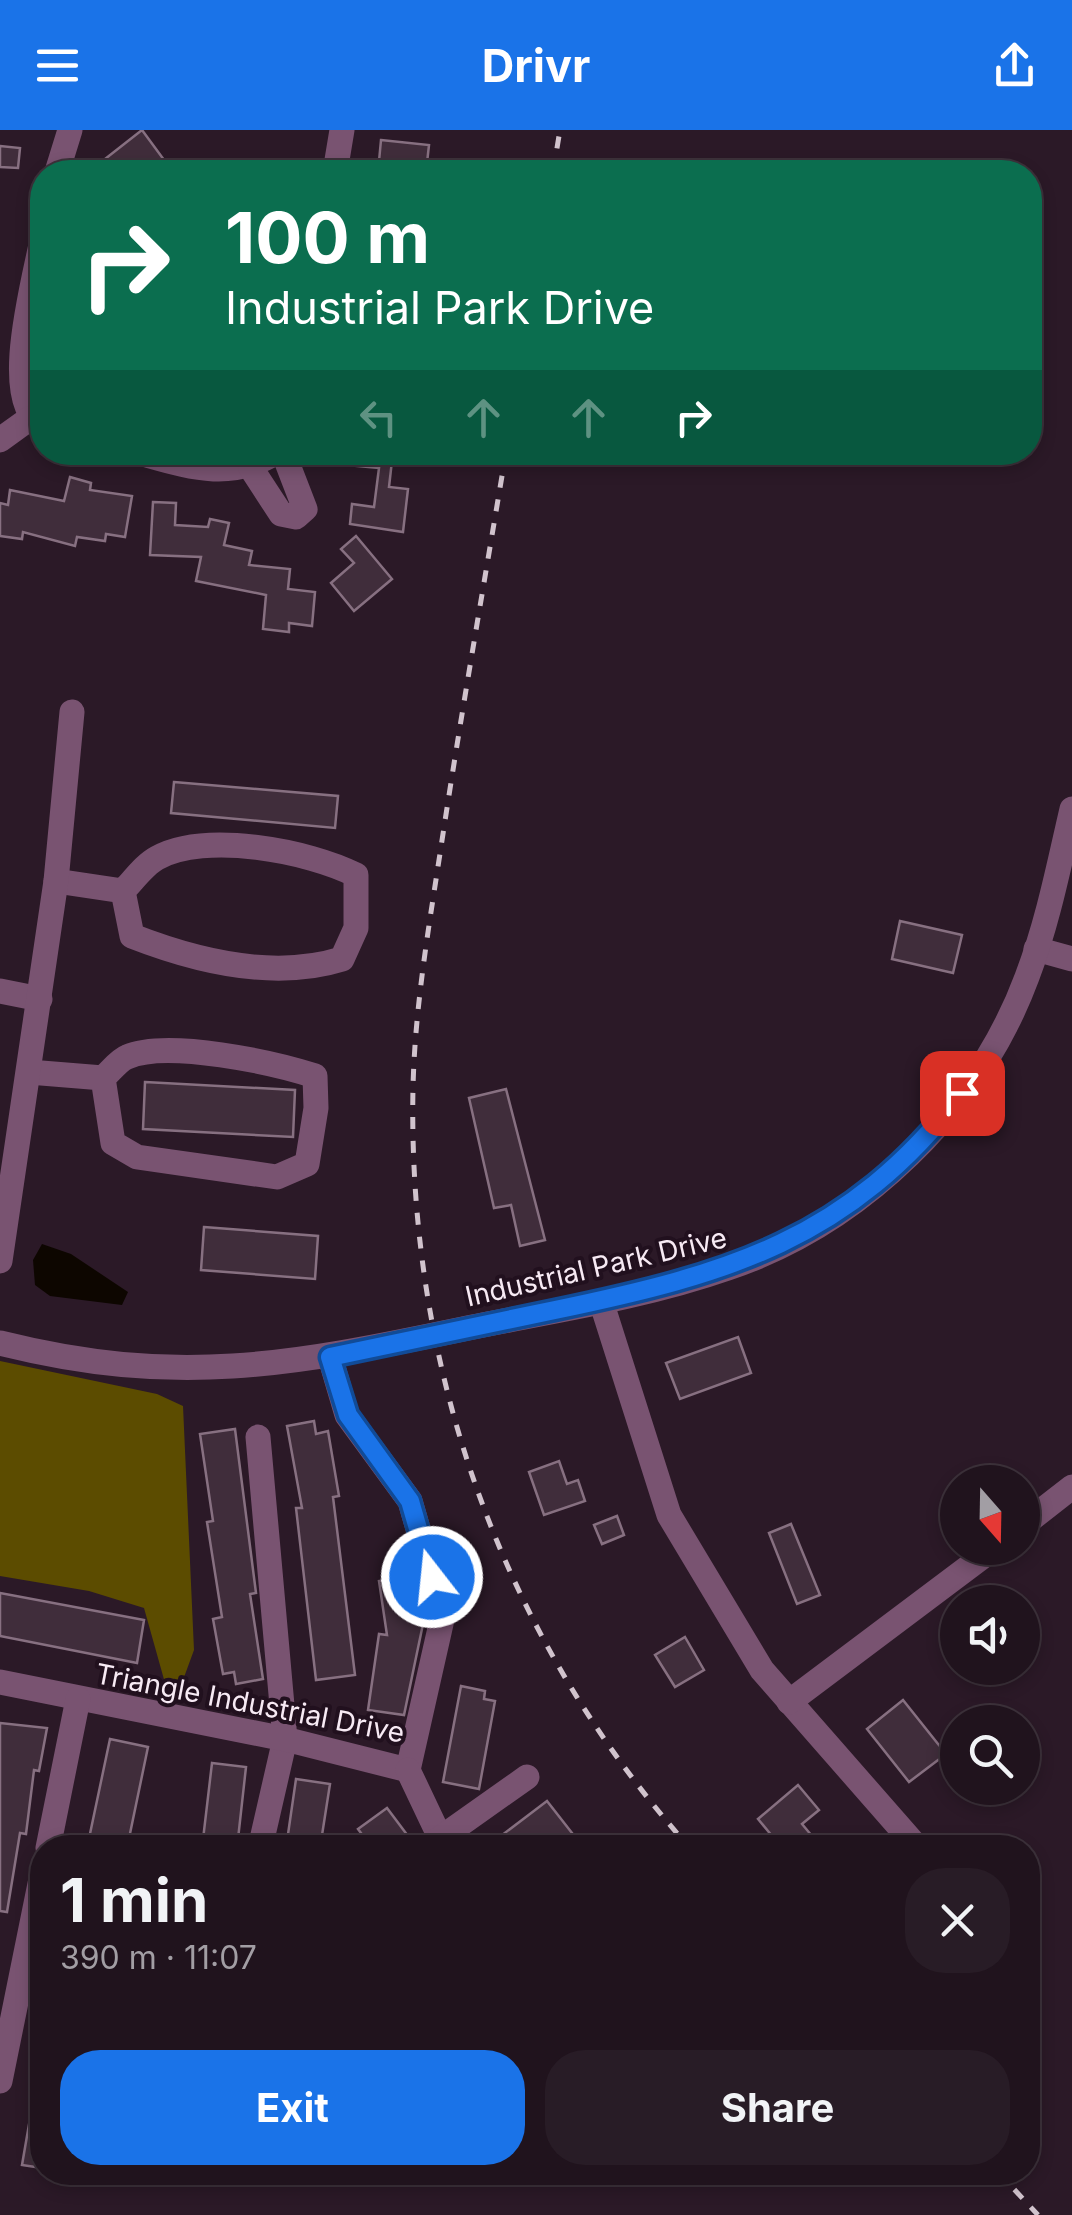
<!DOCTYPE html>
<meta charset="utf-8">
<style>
body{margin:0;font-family:Inter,sans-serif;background:#281c26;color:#f1f3f6;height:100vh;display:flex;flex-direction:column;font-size:38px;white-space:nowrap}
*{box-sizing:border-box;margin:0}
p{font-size:32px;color:#a29ea4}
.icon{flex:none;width:55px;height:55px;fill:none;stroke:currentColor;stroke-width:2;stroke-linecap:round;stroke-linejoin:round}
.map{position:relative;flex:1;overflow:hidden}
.details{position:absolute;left:30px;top:1705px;width:1010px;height:350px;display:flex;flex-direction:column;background:#20131d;border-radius:40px;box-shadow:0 5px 15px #0003,0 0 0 2px #3d323b}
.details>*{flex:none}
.top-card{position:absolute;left:30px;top:30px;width:1012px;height:305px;border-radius:40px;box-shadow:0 5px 15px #0003,0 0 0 2px #3d323b;background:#0b6e4f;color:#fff;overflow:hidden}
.needle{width:65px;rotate:160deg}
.buttons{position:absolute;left:940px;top:1335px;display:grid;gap:20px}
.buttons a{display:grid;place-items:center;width:100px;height:100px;border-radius:50%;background:#20131d;box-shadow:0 5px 15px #0003,0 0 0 2px #3d323b;font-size:50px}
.pin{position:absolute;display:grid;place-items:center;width:85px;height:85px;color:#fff;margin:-42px;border-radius:20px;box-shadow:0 5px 15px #0006}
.me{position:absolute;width:110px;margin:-55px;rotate:344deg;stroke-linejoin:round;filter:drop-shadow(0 0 8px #0008)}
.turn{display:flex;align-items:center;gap:35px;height:210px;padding:0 30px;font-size:45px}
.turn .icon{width:130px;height:130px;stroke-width:2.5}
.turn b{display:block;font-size:70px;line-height:85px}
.lanes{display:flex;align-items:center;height:95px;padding:0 30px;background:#0003;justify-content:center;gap:50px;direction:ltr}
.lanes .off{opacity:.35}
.round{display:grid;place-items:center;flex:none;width:105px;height:105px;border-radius:40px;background:#281c26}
.head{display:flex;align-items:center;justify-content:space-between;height:170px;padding:0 30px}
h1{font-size:60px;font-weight:700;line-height:75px}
.primary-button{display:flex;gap:20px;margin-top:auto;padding:20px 30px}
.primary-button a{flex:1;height:115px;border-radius:40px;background:#1a73e8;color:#fff;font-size:40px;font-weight:700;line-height:115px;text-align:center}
.primary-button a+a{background:#281c26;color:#f1f3f6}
header{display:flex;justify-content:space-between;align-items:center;height:130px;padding:0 30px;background:#1a73e8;color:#fff;font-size:45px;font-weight:700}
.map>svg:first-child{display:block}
.forest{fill:#5c4c00}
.water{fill:#0d0600}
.building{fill:#402d3b;stroke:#877081;stroke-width:2.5}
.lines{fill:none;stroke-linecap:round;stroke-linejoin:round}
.minor{stroke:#795371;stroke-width:25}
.rail{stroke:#d1c3cd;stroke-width:5;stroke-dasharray:12 12;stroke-linecap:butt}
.route-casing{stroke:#114b97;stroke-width:25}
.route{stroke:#1a73e8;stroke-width:18}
.labels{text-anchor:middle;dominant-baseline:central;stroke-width:8;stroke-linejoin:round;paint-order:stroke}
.street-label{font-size:28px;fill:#f7eaf4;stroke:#21101e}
</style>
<header><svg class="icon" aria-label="menu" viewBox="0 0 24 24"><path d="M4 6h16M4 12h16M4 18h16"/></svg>Drivr<svg class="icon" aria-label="share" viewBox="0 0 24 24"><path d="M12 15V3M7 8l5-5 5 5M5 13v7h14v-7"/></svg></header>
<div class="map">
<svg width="1072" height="2085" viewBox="0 0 1072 2085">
<rect width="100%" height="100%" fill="#2b1927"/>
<polygon class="forest" points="0,1231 157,1264 183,1276 194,1520 183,1550 165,1553 144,1478 89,1461 0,1446"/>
<polygon class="water" points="42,1114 71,1124 128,1162 122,1175 50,1166 35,1155 33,1130"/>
<g class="building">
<polygon points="142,0 170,38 163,42 114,42 105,29"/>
<polygon points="381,10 429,15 426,42 378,42"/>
<polygon points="0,16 20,18 18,38 0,37"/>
<polygon points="316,322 393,322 389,357 408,359 403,402 350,394 352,374 374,377 379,338 316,332"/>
<polygon points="70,347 91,353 90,360 132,366 125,407 106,404 105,411 77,407 75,416 23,402 22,409 0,406 0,373 8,375 10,360 64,371"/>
<polygon points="153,372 176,373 175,395 208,397 210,389 229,393 224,415 252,421 249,435 290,439 288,459 315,462 312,496 289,493 289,502 263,499 266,465 196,451 201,427 150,425"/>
<polygon points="356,406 392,449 354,481 331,453 354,433 341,419"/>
<polygon points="174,652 338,666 335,698 171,683"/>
<polygon points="900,791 962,805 953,843 892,829"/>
<polygon points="145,952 295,960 293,1007 143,999"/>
<polygon points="506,959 545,1110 520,1116 511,1075 494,1078 469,968"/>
<polygon points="204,1097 318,1106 315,1149 201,1140"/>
<polygon points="738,1207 751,1243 680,1269 666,1233"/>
<polygon points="314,1291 316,1304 328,1301 339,1366 333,1367 355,1545 316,1550 296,1378 302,1378 287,1296"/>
<polygon points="235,1299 256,1463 250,1464 263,1549 236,1554 234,1542 223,1544 213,1489 222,1487 207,1392 213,1391 200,1304"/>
<polygon points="559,1331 567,1354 578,1350 585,1371 544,1385 529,1342"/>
<polygon points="617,1386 624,1405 602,1414 594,1395"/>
<polygon points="791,1394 820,1465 797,1474 769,1403"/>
<polygon points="415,1446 423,1494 404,1585 368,1580 379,1504 387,1505 379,1451"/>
<polygon points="0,1463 144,1490 137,1533 0,1506"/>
<polygon points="685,1507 704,1540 675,1557 655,1525"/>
<polygon points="461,1556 485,1561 484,1569 495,1571 479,1659 443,1652"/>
<polygon points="903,1570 946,1624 909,1652 867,1599"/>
<polygon points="0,1593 47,1598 39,1641 34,1640 26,1704 20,1703 7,1782 0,1781"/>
<polygon points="110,1609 148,1617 127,1718 87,1718"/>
<polygon points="212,1633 246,1637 237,1718 202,1718"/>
<polygon points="296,1649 330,1654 320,1718 286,1718"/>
<polygon points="798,1655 819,1680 802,1694 822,1718 782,1718 758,1689"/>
<polygon points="547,1671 572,1703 552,1718 485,1718"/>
<polygon points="387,1678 417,1718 372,1718 358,1699"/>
<polygon points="36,1954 42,1955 42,2038 22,2035"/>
</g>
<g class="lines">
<g class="minor">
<polyline points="57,42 70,0"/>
<polyline points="335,42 342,0"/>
<path d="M42 110C34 151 0 274 42 294"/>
<polyline points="0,310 29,289"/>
<path d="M136 322C187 336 229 352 277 322"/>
<polyline points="251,338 281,384 296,387 305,379 283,322"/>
<path d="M56 751 123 761C133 751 144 735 157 728 205 701 309 721 356 745V798L342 829C275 850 196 831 132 806L123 761"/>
<polyline points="1036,819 1072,829"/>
<polyline points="0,861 40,869"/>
<path d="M29 942 103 948 113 1013 137 1027 277 1047 307 1034 316 978 315 946C275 933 167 909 127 927 119 930 110 942 103 948"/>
<polyline points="0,1131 56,751 72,582"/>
<polyline points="601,1171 669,1385 762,1540 917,1717"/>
<path d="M0 1213C176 1257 290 1235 463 1199 551 1181 642 1168 728 1138 861 1093 978 979 1027 847 1048 792 1059 735 1072 679"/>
<polyline points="258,1307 285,1609 260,1718"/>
<polyline points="1022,1396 1072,1357"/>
<polyline points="0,1552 285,1609 408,1640 443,1485 410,1371 347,1285 330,1227"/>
<polyline points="789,1572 994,1418"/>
<polyline points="408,1640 445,1718"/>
<polyline points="438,1710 527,1647"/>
<polyline points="48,1718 78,1569"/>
<polyline points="0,1951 42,1744"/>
</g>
<g class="rail">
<polyline points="553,42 560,0"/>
<path d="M506 322C484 454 461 585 441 717 429 796 415 876 413 957 407 1238 502 1508 690 1718"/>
<polyline points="998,2042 1038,2085"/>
</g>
</g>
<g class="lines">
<defs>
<path id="route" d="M432 1447 410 1371 348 1285 330 1227C405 1211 480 1196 555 1180 728 1144 849 1110 962 963"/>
</defs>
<use href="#route" class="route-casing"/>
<use href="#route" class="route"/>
</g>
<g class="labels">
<g class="street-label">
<text transform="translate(596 1137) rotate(-13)">Industrial Park Drive</text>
<text transform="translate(250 1573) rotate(11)">Triangle Industrial Drive</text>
</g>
</g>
</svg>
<div class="buttons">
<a><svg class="needle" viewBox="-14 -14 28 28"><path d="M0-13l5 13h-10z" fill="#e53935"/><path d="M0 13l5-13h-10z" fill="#a29ea4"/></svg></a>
<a><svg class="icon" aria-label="sound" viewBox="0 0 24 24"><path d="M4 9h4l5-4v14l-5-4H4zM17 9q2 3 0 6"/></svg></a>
<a><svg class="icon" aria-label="search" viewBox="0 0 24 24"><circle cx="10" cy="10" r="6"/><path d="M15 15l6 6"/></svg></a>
</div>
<div class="pin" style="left:962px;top:963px;background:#d93025"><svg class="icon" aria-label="arrive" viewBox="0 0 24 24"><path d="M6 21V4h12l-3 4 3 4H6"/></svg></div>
<svg class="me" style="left:432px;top:1447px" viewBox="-20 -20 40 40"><circle r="17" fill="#1a73e8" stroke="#fff" stroke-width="3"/><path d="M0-11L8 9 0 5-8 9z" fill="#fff"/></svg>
<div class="top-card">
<div class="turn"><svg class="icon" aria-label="right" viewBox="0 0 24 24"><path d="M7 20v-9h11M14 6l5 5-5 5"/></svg><div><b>100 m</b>Industrial Park Drive</div></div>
<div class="lanes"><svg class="icon off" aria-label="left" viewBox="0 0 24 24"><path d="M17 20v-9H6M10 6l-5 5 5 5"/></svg><svg class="icon off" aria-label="ahead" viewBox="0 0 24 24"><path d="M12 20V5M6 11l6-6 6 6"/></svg><svg class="icon off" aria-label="ahead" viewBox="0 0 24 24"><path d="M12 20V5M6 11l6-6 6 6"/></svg><svg class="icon" aria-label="right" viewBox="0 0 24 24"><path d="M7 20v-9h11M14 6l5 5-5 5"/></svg></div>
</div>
<section class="details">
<div class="head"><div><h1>1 min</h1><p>390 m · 11:07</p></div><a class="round"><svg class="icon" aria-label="close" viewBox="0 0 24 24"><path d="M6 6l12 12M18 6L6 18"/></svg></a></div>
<div class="primary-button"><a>Exit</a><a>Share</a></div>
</section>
</div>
